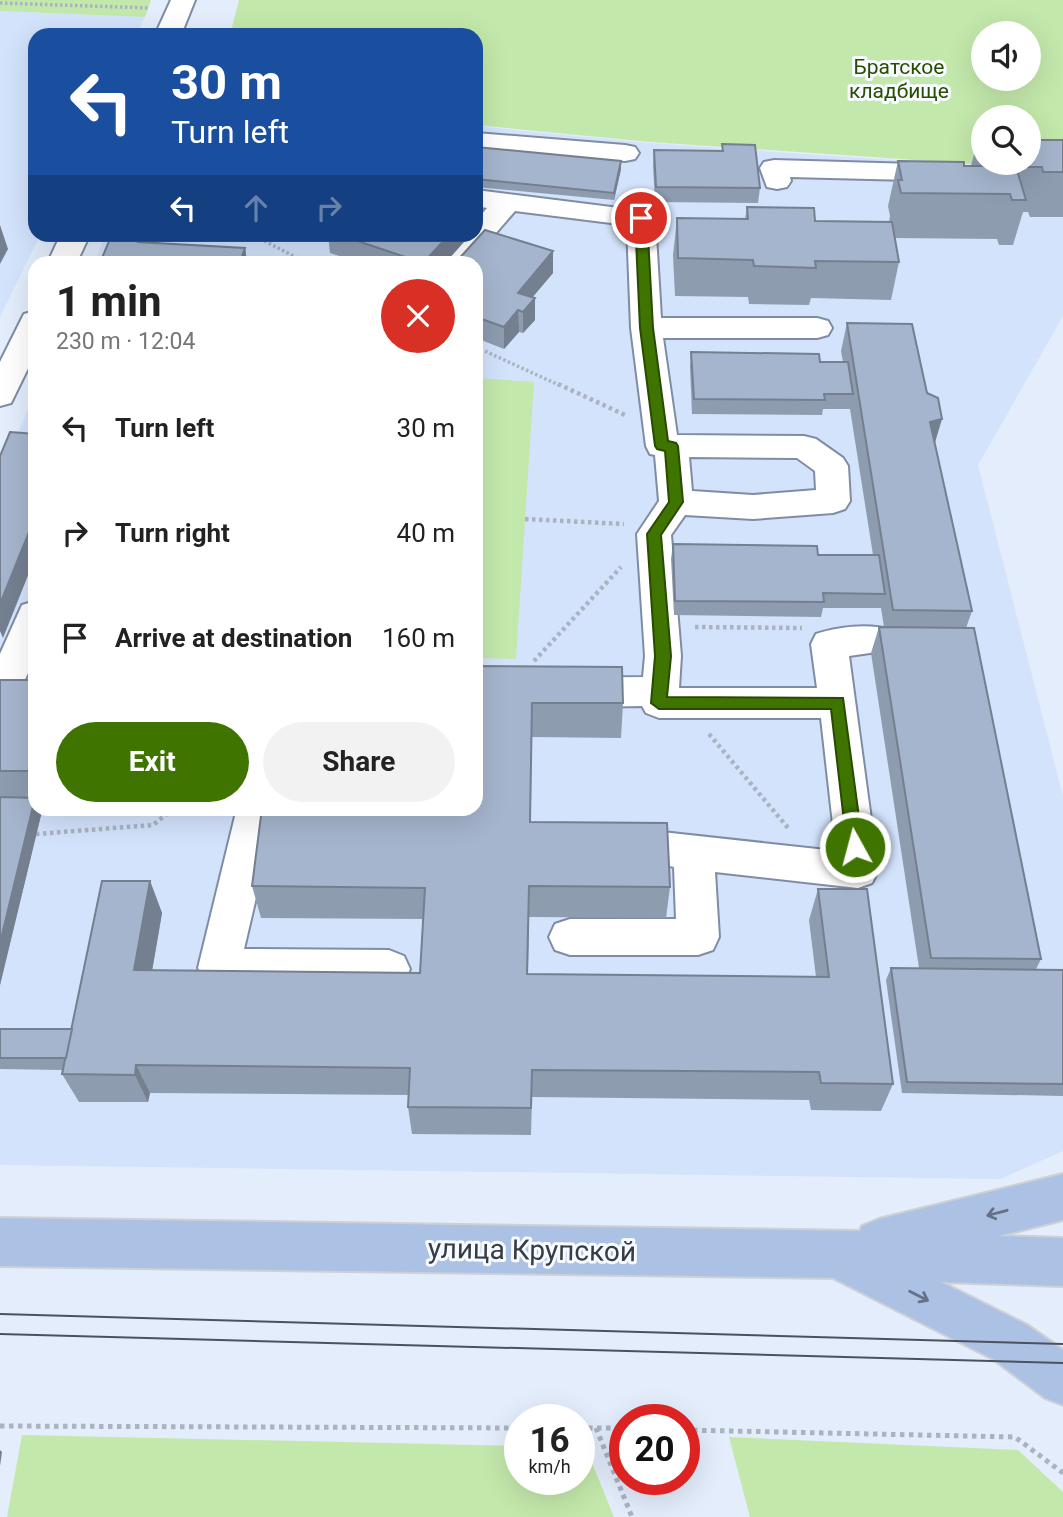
<!DOCTYPE html>
<meta charset="utf-8">
<style>
body{margin:0;font-family:Roboto,sans-serif;background:#f2f2f2;color:#222;height:100vh;display:flex;flex-direction:column;font-size:26px;white-space:nowrap}
*{box-sizing:border-box;margin:0}
p{font-size:23px;color:#767676}
.icon{flex:none;width:38px;height:38px;fill:none;stroke:currentColor;stroke-width:2;stroke-linecap:round;stroke-linejoin:round}
.map{position:relative;flex:1;overflow:hidden}
.side{position:absolute;left:28px;top:256px;width:455px;height:560px;display:flex;flex-direction:column;background:#fff;border-radius:21px;box-shadow:0 7px 28px #0002}
.side>*{flex:none}
.hud{position:absolute;left:28px;top:28px;width:455px;height:214px;border-radius:21px;box-shadow:0 7px 28px #0002;background:#1a4fa0;color:#fff;overflow:hidden}
.fabs{position:absolute;left:971px;top:21px;display:grid;gap:14px}
.fabs a{display:grid;place-items:center;width:70px;height:70px;border-radius:50%;background:#fff;box-shadow:0 7px 28px #0002;font-size:35px}
.speed{position:absolute;left:504px;top:1404px;display:flex;gap:14px;font-size:35px;font-weight:700;text-align:center}
.speed>*{display:grid;place-content:center;width:91px;height:91px;border-radius:50%;background:#fff;box-shadow:0 7px 28px #0002;line-height:1}
.speed small{font-size:18px;font-weight:400}
.speed .limit{border:10px solid #d22;background:#fff;color:#111}
.pin{position:absolute;display:grid;place-items:center;width:60px;height:60px;color:#fff;margin:-30px;border:4px solid #fff;border-radius:50%;box-shadow:0 2px 7px #0007}
.me{position:absolute;width:77px;margin:-38px;rotate:353deg;stroke-linejoin:round;filter:drop-shadow(0 0 5px #0008)}
.turn{display:flex;align-items:center;gap:24px;height:147px;padding:0 28px;font-size:32px}
.turn .icon{width:91px;height:91px;stroke-width:2.5}
.turn b{display:block;font-size:49px;line-height:60px}
.lanes{display:flex;align-items:center;height:66px;padding:0 28px;background:#0003;justify-content:center;gap:35px;direction:ltr}
.lanes .off{opacity:.35}
.round{display:grid;place-items:center;flex:none;width:74px;height:74px;border-radius:37px;background:#f2f2f2}
.head{display:flex;align-items:center;justify-content:space-between;height:119px;padding:0 28px}
h1{font-size:42px;font-weight:700;line-height:52px}
.action{display:flex;gap:14px;margin-top:auto;padding:14px 28px}
.action a{flex:1;height:80px;border-radius:42px;background:#3f7400;color:#fff;font-size:28px;font-weight:700;line-height:80px;text-align:center}
.action a+a{background:#f2f2f2;color:#222}
ul{padding:0;list-style:none}
li{display:flex;align-items:center;gap:21px;height:105px;padding:0 28px}
li div{flex:1}
li b{display:block;font-size:26px}
li em{font-style:normal}
.map>svg:first-child{display:block}
.built{fill:#d3e3fc}
.green{fill:#c3e8ab;fill-rule:evenodd}
.lines{fill:none;stroke-linecap:round;stroke-linejoin:round}
.minor-casing{stroke:#7f8da4;stroke-width:4}
.major-casing{stroke:#cfd0d3;stroke-width:4}
.path-far2{stroke:#abb3c1;stroke-width:3.5;stroke-dasharray:2.5 2.5;stroke-linecap:butt}
.path-far1{stroke:#abb3c1;stroke-width:4.5;stroke-dasharray:3.5 3.5;stroke-linecap:butt}
.path{stroke:#abb3c1;stroke-width:5;stroke-dasharray:4.5 4.5;stroke-linecap:butt}
.minor{fill:#fff;fill-rule:evenodd}
.major{fill:#acc2e5;fill-rule:evenodd}
.tram{stroke:#4c525d;stroke-width:2}
.wall{fill:#8e9cb0}
.shaded-wall{fill:#747f90}
.building{fill:#a5b5cd;stroke:#747f90;stroke-width:2}
.oneway{stroke:#657286}
.route{fill:#3f7400;stroke:#294b00;stroke-width:2}
.labels{text-anchor:middle;dominant-baseline:central;stroke-width:6;stroke-linejoin:round;paint-order:stroke}
.far-park-label{font-size:21px;fill:#284d00;stroke:#f7faff}
.near-street-label{font-size:28px;fill:#363c46;stroke:#f7faff}
</style>
<div class="map">
<svg width="1063" height="1517" viewBox="0 0 1063 1517">
<rect width="100%" height="100%" fill="#e3edfc"/>
<g class="built">
<polygon points="0,11 145,17 136,35 35,35 35,234 40,235 0,317"/>
<polygon points="476,126 648,143 1063,172 1063,316 978,465 1063,796 1063,1151 1000,1179 0,1165 0,473 35,394 35,808 476,808 476,262 94,262 106,235 476,234"/>
</g>
<g class="green">
<polygon points="0,0 151,0 145,17 0,11"/>
<path d="M239 0H1063V170L650 142 476 125V35H230ZM984 33H1029V79H984ZM984 117H1029V163H984Z"/>
<polygon points="476,378 534,382 516,659 476,658"/>
<polygon points="22,1435 520,1446 520,1479 579,1479 579,1448 586,1448 614,1517 7,1517"/>
<polygon points="729,1437 1018,1450 1063,1492 1063,1517 750,1517"/>
</g>
<g class="lines">
<defs>
<g id="minor">
<polygon points="171,0 195,0 181,35 155,35"/>
<polygon points="476,133 625,145 635,147 639,153 635,159 625,161 476,149"/>
<polygon points="774,160 949,165 959,167 963,173 959,179 949,181 790,177 791,181 787,187 777,189 767,187 760,168 764,162"/>
<path d="M476 190 651 212 655 218 661 318H817L828 321 832 328 828 335 817 338H663L677 435 804 436 816 439 843 458 848 466 850 501 845 509 833 513 753 519 685 515 671 535 681 656 679 688H817L811 644 816 634C838 627 868 623 891 630L896 640 891 650 849 656 878 871 872 883 858 888 715 872 719 937 713 950 698 955H570L555 950 549 937 555 924 570 919H676L674 867 639 860 633 848 639 836 653 831 836 851 821 718H659L646 713 642 706 476 709V679L643 677 645 656 637 534 659 501 655 455 650 454 646 446 631 328 627 225 515 211 471 262H441L463 234H476V221L487 208 476 206ZM689 457 797 458 815 471 816 490 753 495 692 491Z"/>
<polygon points="61,234 90,234 77,262 48,262"/>
<polygon points="35,311 35,354 11,403 0,406 0,362 24,314"/>
<polygon points="35,601 35,658 21,688 8,692 0,690 0,654 22,605"/>
<polygon points="237,808 277,808 244,949 389,950 404,956 410,969 404,982 389,988 219,987 204,981 198,968"/>
</g>
<polygon id="major" points="1063,1174 1063,1220 999,1236 1063,1238 1063,1286 941,1282 1027,1325 1063,1350 1063,1405 1045,1398 993,1359 833,1278 0,1266 0,1218 860,1231 862,1226 879,1219"/>
</defs>
<use href="#minor" class="minor-casing"/>
<use href="#major" class="major-casing"/>
<g class="path-far2">
<polyline points="0,3 149,8"/>
<polyline points="251,234 305,262"/>
<polyline points="476,347 561,386"/>
</g>
<g class="path-far1">
<polyline points="558,384 625,415"/>
<polyline points="525,519 624,524"/>
<polyline points="695,627 802,628"/>
<polyline points="534,661 621,567"/>
<polyline points="709,734 789,829"/>
<polyline points="36,834 153,825 174,808"/>
</g>
<g class="path">
<polyline points="0,1426 520,1428"/>
<polyline points="579,1428 625,1428"/>
<polyline points="596,1428 632,1517"/>
<polyline points="684,1430 1015,1437 1063,1473"/>
</g>
<use href="#minor" class="minor"/>
<use href="#major" class="major"/>
<g class="tram">
<polyline points="0,1314 1063,1344"/>
<polyline points="0,1334 1063,1363"/>
</g>
</g>
<g class="wall">
<polygon points="979,134 984,135 984,163 1029,163 1063,140 1063,217 1030,217 1028,212 1023,212 1013,245 999,245 997,239 895,238 899,262 891,300 811,298 809,305 749,304 748,297 675,296 673,255 677,218 745,219 747,207 815,221 889,222 890,216 888,206 898,161 971,166"/>
<polygon points="722,144 760,188 758,203 655,202 653,165 654,150 722,151"/>
<polygon points="476,147 621,161 621,169 614,200 476,187"/>
<polygon points="328,234 471,234 446,262 358,262 330,253"/>
<polygon points="143,242 245,248 247,262 103,262 102,258"/>
<polygon points="476,262 553,273 532,297 535,298 535,320 523,333 519,332 504,349 476,338"/>
<polygon points="847,323 935,443 972,611 966,628 1041,959 1036,969 1063,970 1063,1096 902,1093 886,980 891,968 919,968 871,653 879,627 884,627 881,608 823,608 821,617 674,615 671,559 673,544 818,555 873,555 850,409 823,409 822,415 692,414 690,367 691,352 820,362 843,362 841,351"/>
<polygon points="476,666 623,703 621,738 532,737 530,822 670,887 666,918 529,917 528,974 816,977 809,920 818,889 893,1084 881,1111 811,1110 809,1100 532,1097 531,1135 412,1134 408,1107 409,1095 150,1093 148,1102 79,1102 62,1074 63,1070 0,1069 0,1029 72,1029 150,881 162,913 152,971 420,973 423,919 261,918 252,886 476,808"/>
<polygon points="0,680 35,680 35,808 137,808 136,812 42,811 0,985"/>
</g>
<g class="shaded-wall">
<polygon points="621,161 621,169 614,200 614,193"/>
<polygon points="0,225 8,249 0,264"/>
<polygon points="450,234 471,234 446,262 424,262"/>
<polygon points="245,248 247,262 240,262"/>
<polygon points="553,251 553,273 521,311 518,293"/>
<polygon points="535,298 535,320 523,333 523,312"/>
<polygon points="518,310 519,332 504,349 504,327"/>
<polygon points="942,419 934,446 930,422"/>
<polygon points="35,517 35,558 3,638 0,631 0,604"/>
<polygon points="35,800 35,808 41,808 42,811 0,985 0,943"/>
<polygon points="150,881 162,913 147,1000 134,970"/>
<polygon points="136,1065 150,1093 148,1102 135,1075"/>
<polygon points="0,1450 2,1452 0,1466"/>
</g>
<g class="building">
<polygon points="979,134 984,135 984,149"/>
<polygon points="1029,140 1063,140 1063,172 1043,172 1042,167 1016,167 1026,200 1012,200 1010,194 901,193 898,180 902,180 898,161 964,162 964,166 988,166 987,163 1029,163"/>
<polygon points="722,144 755,145 760,188 656,187 654,150 723,151"/>
<polygon points="476,147 621,161 614,193 476,179"/>
<polygon points="747,207 814,208 815,221 892,222 899,262 815,261 816,268 754,266 753,260 678,258 677,218 748,219"/>
<polygon points="485,230 553,251 518,293 535,298 523,312 518,310 504,327 476,317 476,262 456,262"/>
<polygon points="112,234 141,235 138,242 245,248 240,262 177,262 102,258"/>
<polygon points="337,234 450,234 424,262 420,262"/>
<polygon points="847,323 912,324 927,393 938,398 942,419 930,422 972,611 893,610"/>
<polygon points="691,352 819,354 820,362 848,362 853,394 824,394 825,400 694,399"/>
<polygon points="10,432 35,434 35,517 0,604 0,456"/>
<polygon points="673,544 817,546 818,555 879,555 885,594 823,593 824,602 675,601"/>
<polygon points="879,627 974,628 1041,959 931,958"/>
<polygon points="476,666 622,667 623,703 532,703 530,822 667,823 670,887 529,886 527,974 829,977 818,889 867,889 893,1084 821,1083 819,1072 532,1070 531,1108 408,1107 410,1068 136,1065 135,1075 62,1074 102,881 150,881 134,970 420,973 425,888 252,886 262,808 476,808"/>
<rect x="0" y="680" width="35" height="91"/>
<polygon points="0,797 35,798 0,943"/>
<polygon points="891,968 1063,970 1063,1084 907,1082"/>
<polygon points="0,1029 72,1029 66,1058 0,1058"/>
</g>
<defs><path id="oneway-shaft" d="M-6 0H5M1.5-3L5.5 0L1.5 3" fill="none" stroke-width="1.6" stroke-linecap="round" stroke-linejoin="round" transform="scale(1.75)"/></defs>
<g class="oneway">
<use href="#oneway-shaft" transform="translate(997 1213) rotate(165)"/>
<use href="#oneway-shaft" transform="translate(919 1296) rotate(27)"/>
</g>
<polygon class="route" points="641,214 647,218 653,328 668,441 676,443 678,446 683,502 661,535 671,656 667,697 843,698 863,847 861,852 849,852 847,847 831,709 659,709 651,703 655,656 647,534 669,502 665,451 657,449 655,446 640,328 635,218"/>
<g class="labels">
<g class="far-park-label">
<text x="899" y="67">Братское<tspan x="899" dy="24">кладбище</tspan></text>
</g>
<g class="near-street-label">
<text transform="translate(532 1250) rotate(1)">улица Крупской</text>
</g>
</g>
</svg>
<div class="fabs">
<a><svg class="icon" aria-label="sound" viewBox="0 0 24 24"><path d="M4 9h4l5-4v14l-5-4H4zM17 9q2 3 0 6"/></svg></a>
<a><svg class="icon" aria-label="search" viewBox="0 0 24 24"><circle cx="10" cy="10" r="6"/><path d="M15 15l6 6"/></svg></a>
</div>
<div class="speed"><div>16<small>km/h</small></div><div class="limit">20</div></div>
<div class="pin" style="left:641px;top:218px;background:#d93025"><svg class="icon" aria-label="arrive" viewBox="0 0 24 24"><path d="M6 21V4h12l-3 4 3 4H6"/></svg></div>
<svg class="me" style="left:855px;top:847px" viewBox="-20 -20 40 40"><circle r="17" fill="#3f7400" stroke="#fff" stroke-width="3"/><path d="M0-11L8 9 0 5-8 9z" fill="#fff"/></svg>
<div class="hud">
<div class="turn"><svg class="icon" aria-label="left" viewBox="0 0 24 24"><path d="M17 20v-9H6M10 6l-5 5 5 5"/></svg><div><b>30 m</b>Turn left</div></div>
<div class="lanes"><svg class="icon" aria-label="left" viewBox="0 0 24 24"><path d="M17 20v-9H6M10 6l-5 5 5 5"/></svg><svg class="icon off" aria-label="ahead" viewBox="0 0 24 24"><path d="M12 20V5M6 11l6-6 6 6"/></svg><svg class="icon off" aria-label="right" viewBox="0 0 24 24"><path d="M7 20v-9h11M14 6l5 5-5 5"/></svg></div>
</div>
<section class="side">
<div class="head"><div><h1>1 min</h1><p>230 m · 12:04</p></div><a class="round" style="background:#d93025;color:#fff"><svg class="icon" aria-label="close" viewBox="0 0 24 24"><path d="M6 6l12 12M18 6L6 18"/></svg></a></div>
<ul>
<li><svg class="icon" aria-label="left" viewBox="0 0 24 24"><path d="M17 20v-9H6M10 6l-5 5 5 5"/></svg><div><b>Turn left</b></div><em>30 m</em></li>
<li><svg class="icon" aria-label="right" viewBox="0 0 24 24"><path d="M7 20v-9h11M14 6l5 5-5 5"/></svg><div><b>Turn right</b></div><em>40 m</em></li>
<li><svg class="icon" aria-label="arrive" viewBox="0 0 24 24"><path d="M6 21V4h12l-3 4 3 4H6"/></svg><div><b>Arrive at destination</b></div><em>160 m</em></li>
</ul>
<div class="action"><a>Exit</a><a>Share</a></div>
</section>
</div>
